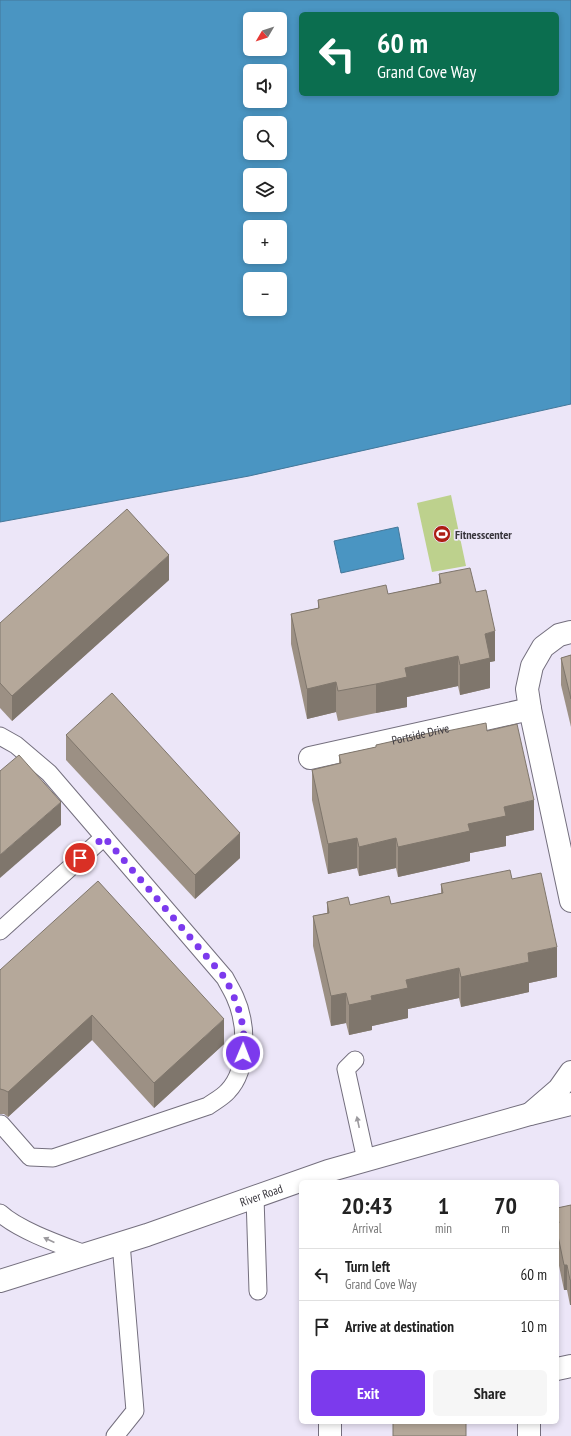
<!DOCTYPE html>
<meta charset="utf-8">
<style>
body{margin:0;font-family:"PT Sans Narrow",sans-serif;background:#f6f6f6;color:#222;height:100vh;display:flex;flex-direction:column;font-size:15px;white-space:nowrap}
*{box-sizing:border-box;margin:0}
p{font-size:13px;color:#767676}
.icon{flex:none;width:22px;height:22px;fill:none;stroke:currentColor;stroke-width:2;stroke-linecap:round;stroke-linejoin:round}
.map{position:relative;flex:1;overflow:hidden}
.panel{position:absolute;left:299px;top:1180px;width:260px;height:244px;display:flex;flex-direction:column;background:#fff;border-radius:6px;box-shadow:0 2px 6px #0003}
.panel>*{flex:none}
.banner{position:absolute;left:299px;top:12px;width:260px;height:84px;border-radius:6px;box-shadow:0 2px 6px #0003;background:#0b6e4f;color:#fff;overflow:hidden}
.needle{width:26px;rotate:231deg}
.fabs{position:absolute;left:243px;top:12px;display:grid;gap:8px}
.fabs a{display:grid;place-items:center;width:44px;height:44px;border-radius:6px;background:#fff;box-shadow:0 2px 6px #0003;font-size:20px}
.pin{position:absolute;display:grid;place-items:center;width:34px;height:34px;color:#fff;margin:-17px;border:2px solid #fff;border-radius:50%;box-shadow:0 1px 4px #0007}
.me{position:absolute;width:44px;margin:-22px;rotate:1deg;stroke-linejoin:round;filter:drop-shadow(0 0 3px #0008)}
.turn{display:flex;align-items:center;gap:14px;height:84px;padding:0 12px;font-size:18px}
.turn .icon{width:52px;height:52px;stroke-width:2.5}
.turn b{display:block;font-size:28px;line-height:34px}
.eta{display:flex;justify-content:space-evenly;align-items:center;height:68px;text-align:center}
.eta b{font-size:24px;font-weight:800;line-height:28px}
.primary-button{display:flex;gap:8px;margin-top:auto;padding:8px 12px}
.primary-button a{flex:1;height:46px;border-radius:6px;background:#7c3aed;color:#fff;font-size:16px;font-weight:800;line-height:46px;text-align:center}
.primary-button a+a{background:#f6f6f6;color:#222}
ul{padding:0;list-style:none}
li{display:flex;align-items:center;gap:12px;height:52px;padding:0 12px;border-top:1px solid #e0e0e0}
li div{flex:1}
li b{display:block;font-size:15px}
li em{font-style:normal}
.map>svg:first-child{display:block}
.green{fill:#bdd18d}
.water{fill:#4a95c2;stroke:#45789a;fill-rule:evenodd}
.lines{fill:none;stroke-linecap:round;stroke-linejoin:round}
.service-casing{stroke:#746f7e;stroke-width:19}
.minor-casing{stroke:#746f7e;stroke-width:24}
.primary-casing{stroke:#746f7e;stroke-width:24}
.service{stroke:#fff;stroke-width:17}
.minor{stroke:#fff;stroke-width:22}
.primary{stroke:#fff;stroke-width:22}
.wall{fill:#9c9084}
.shaded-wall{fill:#7f766c}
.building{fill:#b5a89a;stroke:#7f766c}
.oneway{fill:#9c9a9e}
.route{stroke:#7c3aed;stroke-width:7;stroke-dasharray:0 12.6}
.labels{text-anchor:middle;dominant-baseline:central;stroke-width:3.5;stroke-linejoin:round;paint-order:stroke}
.poi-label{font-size:12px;font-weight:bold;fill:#39363d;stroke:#ece6f8;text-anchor:start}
.street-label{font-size:12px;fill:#39363d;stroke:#ece6f8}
</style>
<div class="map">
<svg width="571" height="1436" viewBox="0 0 571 1436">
<rect width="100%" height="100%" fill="#ece6f8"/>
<polygon class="green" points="451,495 466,566 432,572 417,503"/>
<g class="water">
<path d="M0 0H571V404L249 476 0 522ZM301 14H557V94H301ZM250 19H280V49H250ZM250 71H280V101H250ZM250 123H280V153H250ZM250 175H280V205H250ZM250 227H280V257H250ZM250 279H280V309H250Z"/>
<polygon points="398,527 404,559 341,573 334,541"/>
</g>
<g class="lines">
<defs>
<g id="service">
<path d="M0 736 16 745 49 773 225 978C228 984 232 990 235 997 247 1023 249 1069 228 1091 223 1097 215 1101 208 1106L53 1158 30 1157 1 1124"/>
<polyline points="0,931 104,837"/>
<polyline points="355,1060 346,1069 366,1160"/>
<polyline points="255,1197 258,1291"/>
<path d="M0 1213C18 1230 61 1245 85 1254"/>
<polyline points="115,1436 135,1411 121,1243"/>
</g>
<g id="minor">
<polyline points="571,632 559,635 543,647 532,666 527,689 530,709 571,901"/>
<path id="s1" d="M310 758 530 709"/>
<polyline points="530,1114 559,1089 571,1072"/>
<polyline points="557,1369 571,1366"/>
<polyline points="330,1422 330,1436"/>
<polyline points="529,1436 529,1422"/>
</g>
<g id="primary">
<path id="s2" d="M0 1281 147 1235 328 1171 530 1114 571 1104"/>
</g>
</defs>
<use href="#service" class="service-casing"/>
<use href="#minor" class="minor-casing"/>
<use href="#primary" class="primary-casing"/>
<use href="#service" class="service"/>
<use href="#minor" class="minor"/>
<use href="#primary" class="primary"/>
</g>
<g class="wall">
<polygon points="439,574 476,592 495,661 490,662 490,688 460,695 458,686 407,697 407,707 376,713 338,721 336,712 307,719 291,644 291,614 318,608 318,600 388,594 439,583"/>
<polygon points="169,580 12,721 0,708 0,623"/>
<polygon points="571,655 571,727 561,685 561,658"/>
<polygon points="447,731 487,731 534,830 506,836 506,846 470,853 470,861 398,877 396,868 359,876 357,868 328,874 312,800 312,770 339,764 339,755 376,747 376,745"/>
<polygon points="66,735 240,858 195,899 66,760"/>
<polygon points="512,879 557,977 529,983 529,992 461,1007 459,998 408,1009 408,1018 372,1026 372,1030 349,1035 346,1023 331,1026 313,946 313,916 327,913 327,902 350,905 391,904 441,893 441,884"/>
<polygon points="0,970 224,1044 154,1108 92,1040 8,1117 4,1114 0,1114"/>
<polygon points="571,1205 570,1305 567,1290 564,1290 557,1256 557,1208"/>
</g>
<g class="shaded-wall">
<polygon points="169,555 169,580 12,721 12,696"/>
<polygon points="495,631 495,661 490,662 490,688 460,695 460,665 485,634"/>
<polygon points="458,656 458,686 407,697 407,707 376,713 376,684 405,668"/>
<polygon points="336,682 336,712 307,719 307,689"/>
<polygon points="534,800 534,830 506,836 506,846 470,853 470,861 398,877 398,847 468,824 504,807"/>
<polygon points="61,802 61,825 0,878 0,855"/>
<polygon points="240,833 240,858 195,899 195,875"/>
<polygon points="357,838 357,868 328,874 328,844"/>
<polygon points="396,838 396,868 359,876 359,847"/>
<polygon points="557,947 557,977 529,983 529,992 461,1007 461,977 528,953"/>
<polygon points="459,968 459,998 408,1009 408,1018 372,1026 372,1030 349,1035 349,1005 371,996 406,980"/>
<polygon points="346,993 346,1023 331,1026 331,996"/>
<polygon points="92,1015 92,1040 8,1117 8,1092"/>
<polygon points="224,1019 224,1044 154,1108 154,1083"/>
<rect x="564" y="1265" width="3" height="25"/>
<rect x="570" y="1280" width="1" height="25"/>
</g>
<g class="building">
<polygon points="127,509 169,555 12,696 0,683 0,623"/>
<polygon points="470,568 476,592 486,590 495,631 485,634 490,658 460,665 458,656 405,668 407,677 376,684 338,691 336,682 307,689 291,614 319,608 318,600 386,585 388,594 441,583 439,574"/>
<polygon points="571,655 571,699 561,658"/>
<polygon points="112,693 240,833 195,875 66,735"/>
<polygon points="486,723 487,731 517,724 534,800 504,807 506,816 468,824 470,831 398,847 396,838 359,847 357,838 328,844 312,770 341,763 339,755 376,747 376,745 447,729 447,731"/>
<polygon points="19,755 61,802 0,855 0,771"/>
<polygon points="510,870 512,879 541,873 557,947 528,953 529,962 461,977 459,968 406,980 408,988 371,996 372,1000 349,1005 346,993 331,996 313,916 329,913 327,902 348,897 350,905 389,896 391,904 443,893 441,884"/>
<polygon points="98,881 224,1019 154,1083 92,1015 8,1092 4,1090 0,1089 0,970"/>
<polygon points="571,1205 571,1280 570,1280 567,1265 564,1265 557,1231 557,1223 559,1223 557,1215 557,1208"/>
<rect x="393" y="1422" width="73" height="14"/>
</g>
<defs><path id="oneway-solid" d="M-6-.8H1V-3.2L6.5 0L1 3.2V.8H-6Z"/></defs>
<g class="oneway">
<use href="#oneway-solid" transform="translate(358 1122) rotate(-102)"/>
<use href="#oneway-solid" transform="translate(49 1240) rotate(-155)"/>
</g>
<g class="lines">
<path class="route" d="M80 858 104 837 225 978C237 1001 247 1026 243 1053"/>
</g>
<defs>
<symbol id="stadium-disc" viewBox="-11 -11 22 22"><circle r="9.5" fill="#ad1d14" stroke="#ece6f8"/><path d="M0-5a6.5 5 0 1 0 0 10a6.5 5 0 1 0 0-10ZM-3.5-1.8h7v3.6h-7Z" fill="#fff"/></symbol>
</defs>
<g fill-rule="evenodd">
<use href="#stadium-disc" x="432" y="524" width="20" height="20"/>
</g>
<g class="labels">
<g class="poi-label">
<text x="455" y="534">Fitnesscenter</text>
</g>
<g class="street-label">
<text stroke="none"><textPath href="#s1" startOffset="113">Portside Drive</textPath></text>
<text stroke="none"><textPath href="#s2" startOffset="275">River Road</textPath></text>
</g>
</g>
</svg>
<div class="fabs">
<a><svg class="needle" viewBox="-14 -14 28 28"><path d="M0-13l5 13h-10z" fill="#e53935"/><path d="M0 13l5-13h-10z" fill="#767676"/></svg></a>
<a><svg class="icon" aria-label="sound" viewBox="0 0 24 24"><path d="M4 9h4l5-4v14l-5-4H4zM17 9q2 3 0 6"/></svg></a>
<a><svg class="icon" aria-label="search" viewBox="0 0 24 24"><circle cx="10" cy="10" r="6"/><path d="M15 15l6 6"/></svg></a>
<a><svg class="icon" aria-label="layers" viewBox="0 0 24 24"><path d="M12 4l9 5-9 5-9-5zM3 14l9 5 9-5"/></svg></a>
<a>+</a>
<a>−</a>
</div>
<div class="pin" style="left:80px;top:858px;background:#d93025"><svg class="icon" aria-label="arrive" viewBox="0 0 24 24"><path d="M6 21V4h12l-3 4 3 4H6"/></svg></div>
<svg class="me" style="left:243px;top:1053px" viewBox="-20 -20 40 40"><circle r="17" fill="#7c3aed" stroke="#fff" stroke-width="3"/><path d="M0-11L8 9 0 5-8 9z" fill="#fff"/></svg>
<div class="banner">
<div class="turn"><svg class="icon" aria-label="left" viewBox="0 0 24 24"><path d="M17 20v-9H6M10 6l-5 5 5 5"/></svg><div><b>60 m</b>Grand Cove Way</div></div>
</div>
<section class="panel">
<div class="eta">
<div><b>20:43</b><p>Arrival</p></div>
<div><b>1</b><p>min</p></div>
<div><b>70</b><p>m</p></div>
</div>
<ul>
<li><svg class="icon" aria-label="left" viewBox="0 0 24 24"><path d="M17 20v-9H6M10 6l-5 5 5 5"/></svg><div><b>Turn left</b><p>Grand Cove Way</p></div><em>60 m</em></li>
<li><svg class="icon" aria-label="arrive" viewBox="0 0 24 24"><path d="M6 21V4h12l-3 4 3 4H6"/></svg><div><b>Arrive at destination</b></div><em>10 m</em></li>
</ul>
<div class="primary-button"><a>Exit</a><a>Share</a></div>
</section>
</div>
